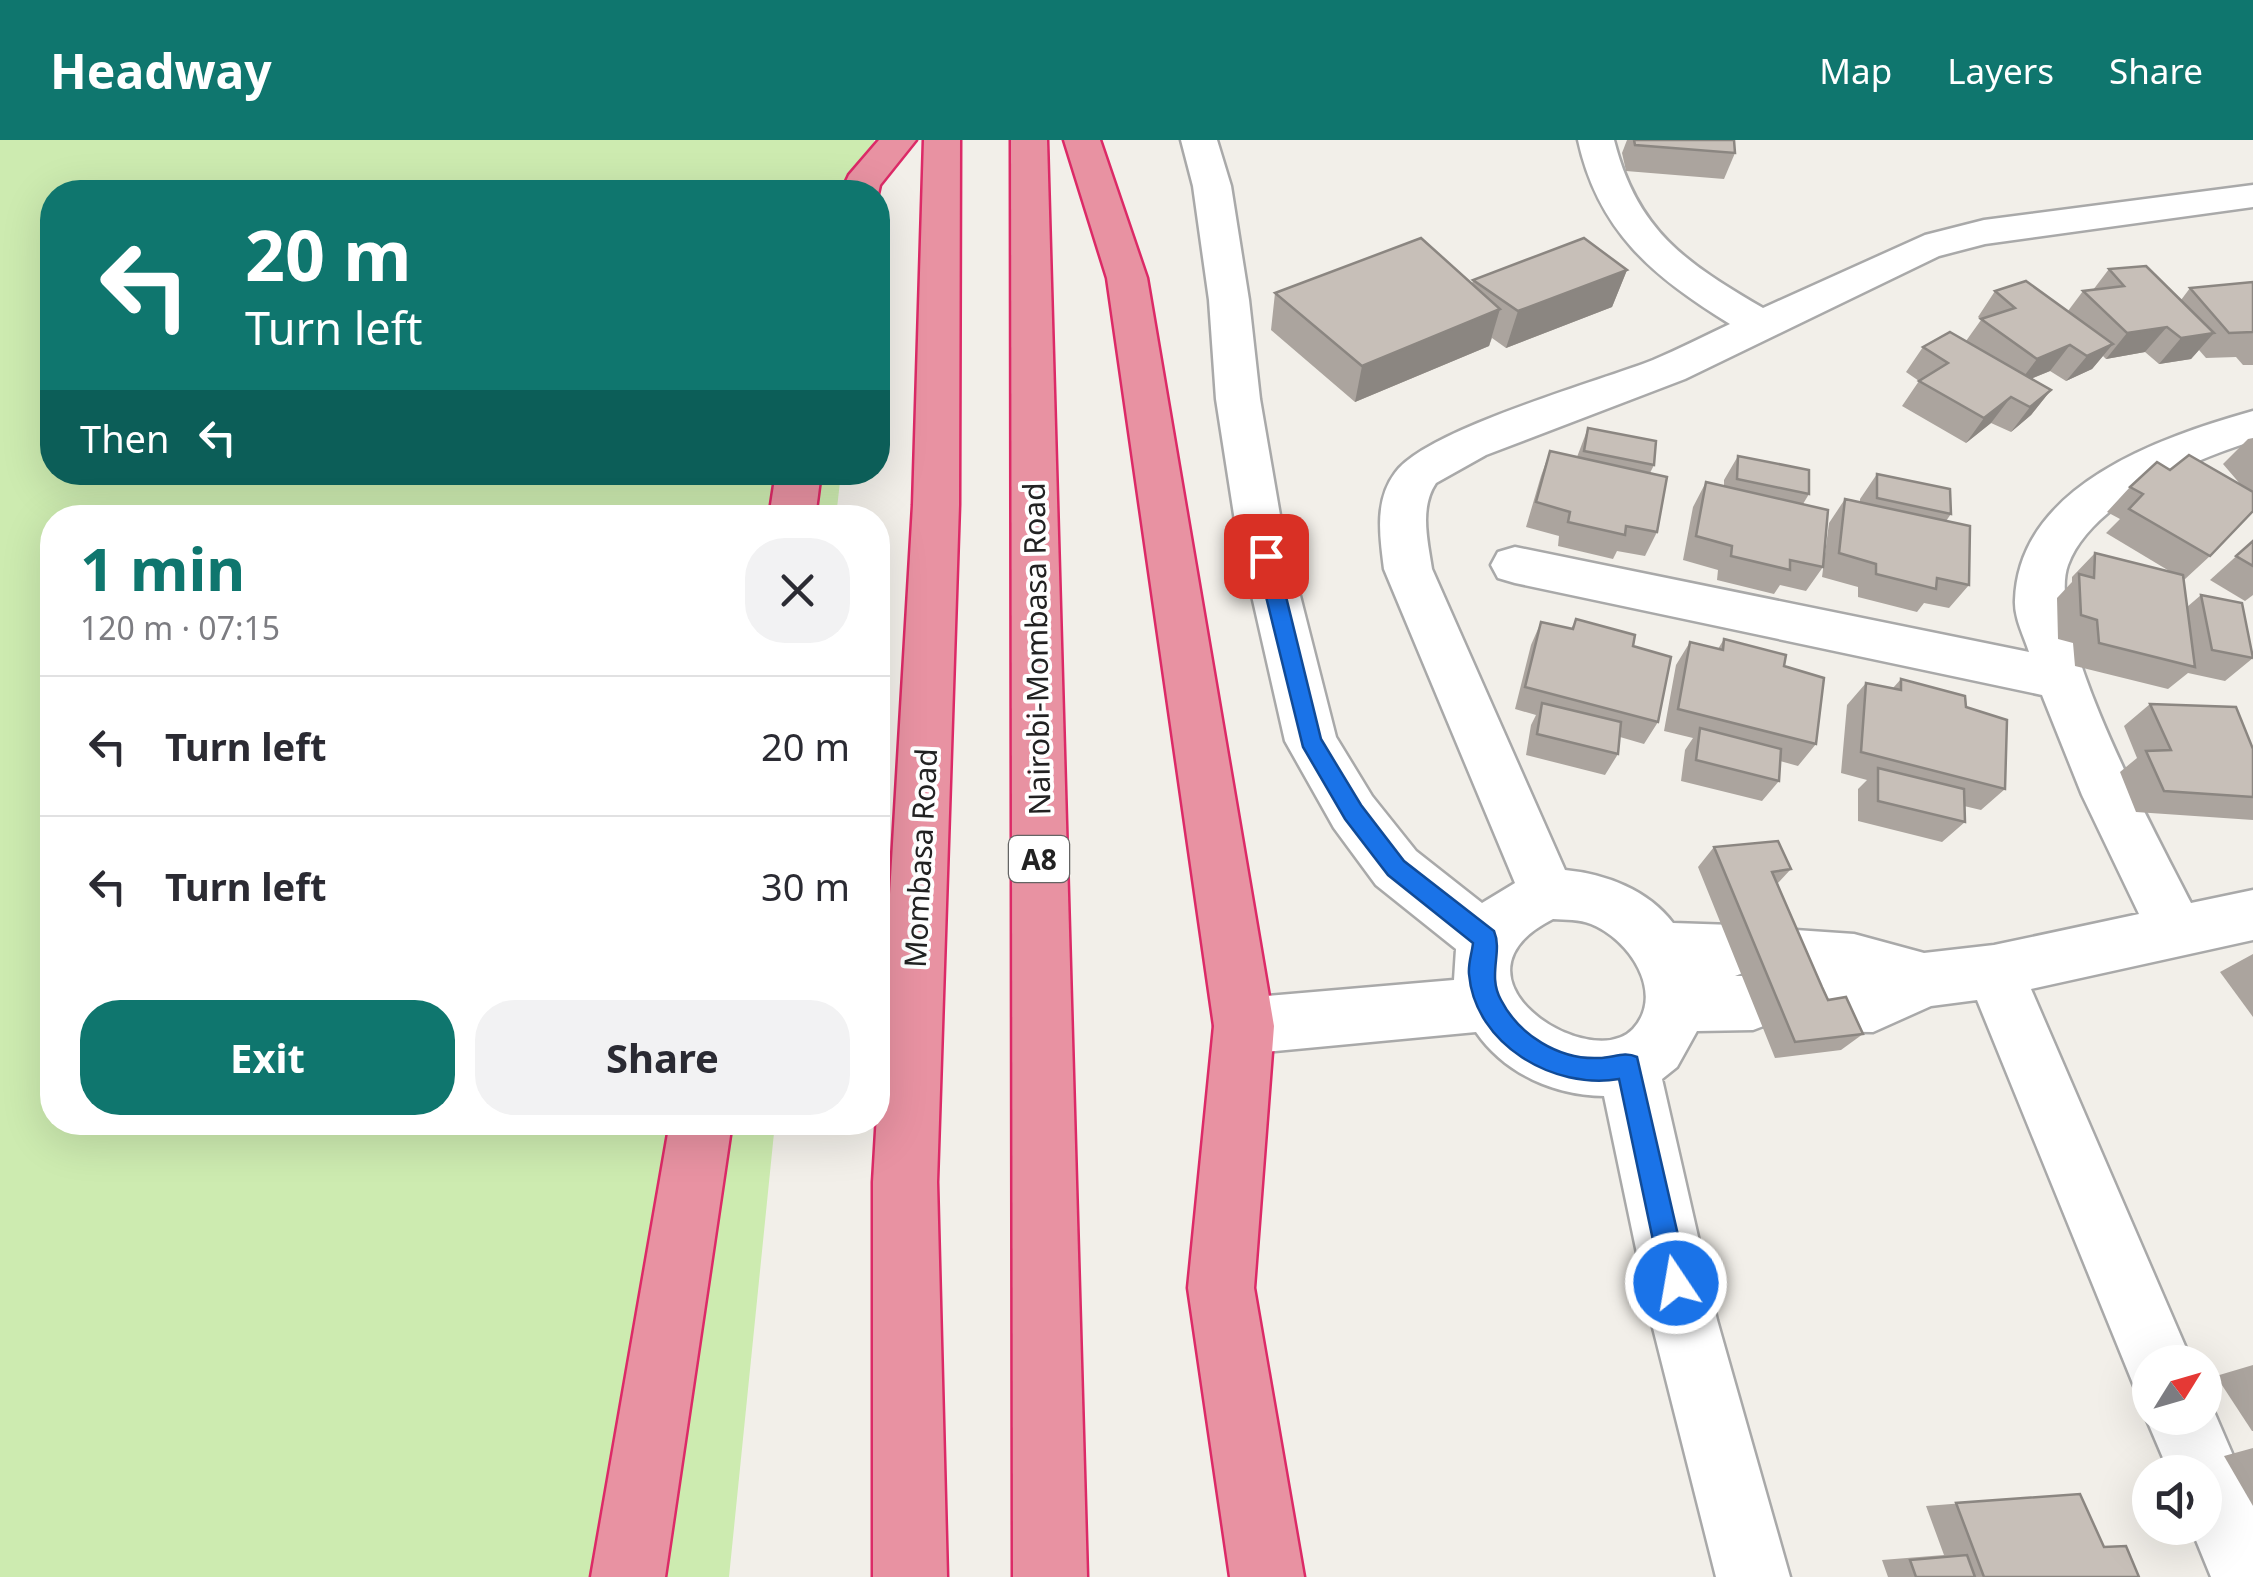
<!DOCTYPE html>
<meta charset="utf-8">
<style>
body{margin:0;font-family:"Noto Sans",sans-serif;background:#f2f2f3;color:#2b2b33;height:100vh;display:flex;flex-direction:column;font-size:38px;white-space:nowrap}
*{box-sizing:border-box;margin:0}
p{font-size:32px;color:#7c7c81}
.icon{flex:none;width:55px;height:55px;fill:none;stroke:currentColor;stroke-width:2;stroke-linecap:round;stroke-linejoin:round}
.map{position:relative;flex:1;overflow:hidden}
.side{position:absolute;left:40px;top:365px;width:850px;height:630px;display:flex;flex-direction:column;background:#fff;border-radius:40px;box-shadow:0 10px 40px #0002}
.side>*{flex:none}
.banner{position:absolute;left:40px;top:40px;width:850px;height:305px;border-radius:40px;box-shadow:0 10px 40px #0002;background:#0f766e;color:#fff;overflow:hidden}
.needle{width:65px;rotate:53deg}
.controls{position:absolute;left:2132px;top:1205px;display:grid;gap:20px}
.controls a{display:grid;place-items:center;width:90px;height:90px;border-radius:50%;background:#fff;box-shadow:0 10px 40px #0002;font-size:50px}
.pin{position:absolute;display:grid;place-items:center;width:85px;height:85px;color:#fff;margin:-42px;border-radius:20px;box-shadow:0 5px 15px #0006}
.me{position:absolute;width:110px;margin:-55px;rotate:348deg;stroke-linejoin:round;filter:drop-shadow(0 0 8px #0008)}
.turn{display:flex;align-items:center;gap:35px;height:210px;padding:0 40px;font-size:45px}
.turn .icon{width:130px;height:130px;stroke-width:2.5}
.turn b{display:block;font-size:70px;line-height:85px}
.then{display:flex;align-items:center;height:95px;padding:0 40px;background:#0003;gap:20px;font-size:38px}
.round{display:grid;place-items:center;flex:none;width:105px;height:105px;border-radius:40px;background:#f2f2f3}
.head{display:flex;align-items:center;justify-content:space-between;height:170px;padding:0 40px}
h1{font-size:60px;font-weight:700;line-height:75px;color:#0f766e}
.cta{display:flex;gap:20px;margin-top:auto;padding:20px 40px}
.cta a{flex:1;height:115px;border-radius:40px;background:#0f766e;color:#fff;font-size:40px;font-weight:700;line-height:115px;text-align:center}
.cta a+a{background:#f2f2f3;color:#2b2b33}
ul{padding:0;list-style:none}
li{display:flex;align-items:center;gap:30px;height:140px;padding:0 40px;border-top:2px solid #e1e1e2}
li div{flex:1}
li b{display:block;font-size:38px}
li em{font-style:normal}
header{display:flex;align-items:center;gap:60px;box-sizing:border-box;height:140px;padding:0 50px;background:#0f766e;color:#fff}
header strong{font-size:48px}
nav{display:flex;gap:55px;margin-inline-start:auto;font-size:35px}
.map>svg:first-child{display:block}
.grass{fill:#cdebb0}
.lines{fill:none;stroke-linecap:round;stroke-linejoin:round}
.minor-casing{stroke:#a9a9a9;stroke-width:5}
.highway-casing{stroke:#dc2a67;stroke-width:5}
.minor{fill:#fff;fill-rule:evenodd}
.highway{fill:#e892a2;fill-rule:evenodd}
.wall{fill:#aba49e}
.shaded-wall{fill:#8b8681}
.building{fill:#c7bfb8;stroke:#8b8681;stroke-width:2.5}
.route{fill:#1a73e8;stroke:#114b97;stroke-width:2.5}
.labels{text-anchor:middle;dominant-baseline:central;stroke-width:8;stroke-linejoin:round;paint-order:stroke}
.shield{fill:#fff;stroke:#646464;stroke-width:2.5}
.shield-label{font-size:28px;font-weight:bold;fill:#222}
.street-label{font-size:30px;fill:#222;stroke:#fff}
</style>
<header>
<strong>Headway</strong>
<nav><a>Map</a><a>Layers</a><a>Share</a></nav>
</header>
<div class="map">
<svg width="2253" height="1437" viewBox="0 0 2253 1437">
<rect width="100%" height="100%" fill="#f2efe9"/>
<polygon class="grass" points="0,0 874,0 869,52 52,52 52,332 841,333 836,377 52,378 52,982 775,983 729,1437 0,1437"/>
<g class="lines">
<defs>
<g id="minor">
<path d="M1181 0H1217L1231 46 1249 160 1260 259 1281 381 1336 597 1372 656 1416 711 1482 763 1515 743 1384 429C1380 397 1374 361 1395 333 1425 290 1597 242 1653 220 1679 209 1704 196 1730 184 1653 137 1598 91 1578 0H1614C1637 91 1686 123 1763 168L1925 95 1984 80 2253 45V67L1985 104 1939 116 1685 239 1486 315 1436 343C1419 368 1428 402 1432 429L1565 730C1606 734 1648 750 1673 783L1733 785 1753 793 1758 803 1761 797 1781 789 1854 794 1924 813 1994 805 2139 774 2082 655 2042 555 1515 443 1498 438 1491 425 1498 412 1515 407 2029 512C2024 496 2014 478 2015 460 2019 345 2161 297 2253 271V301C2193 320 2091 362 2068 425 2044 490 2158 698 2191 763L2253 750V800L2031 849 2192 1222H2150V1253L2134 1246 1977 860 1931 866 1873 892 1801 891 1780 883 1777 876 1774 882 1753 890 1697 891 1677 927 1662 939 1717 1180 1790 1437H1716L1651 1180 1604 956C1554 955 1505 934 1476 892L1244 914 1223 906 1214 886 1223 866 1244 858 1454 840 1456 809 1376 745 1334 688 1285 601 1235 381 1216 259 1209 160 1193 46ZM1553 779C1565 780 1580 779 1591 784 1629 799 1666 853 1633 889 1591 934 1436 838 1553 779ZM1756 823 1761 833 1789 842 1780 845 1777 851 1774 844 1753 836H1735L1753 829Z"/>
<polygon points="2206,1253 2253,1362 2253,1437 2211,1437 2191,1388 2205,1388 2205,1332 2169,1332 2146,1278 2150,1269 2150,1278 2205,1278"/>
</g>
<g id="highway">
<polygon points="879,0 916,0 880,45 878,54 841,52 849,35"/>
<polygon points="924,0 960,0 959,365 937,1042 947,1437 873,1437 873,1042 913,365"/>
<polygon points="1011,0 1047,0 1087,1437 1013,1437"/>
<polygon points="1064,0 1100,0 1147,138 1274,886 1254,1148 1304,1437 1230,1437 1188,1148 1214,886 1107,138"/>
<polygon points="776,332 821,332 815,378 769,378"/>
<polygon points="670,982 732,982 665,1437 591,1437"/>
</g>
</defs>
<use href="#minor" class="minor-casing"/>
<use href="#highway" class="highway-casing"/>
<use href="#minor" class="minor"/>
<use href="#highway" class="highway"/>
</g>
<g class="wall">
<polygon points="1627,0 1734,0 1735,13 1724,39 1626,31 1622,13"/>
<polygon points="2109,129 2181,160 2190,148 2253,142 2253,225 2243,225 2236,217 2206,218 2199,210 2191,219 2159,224 2145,212 2106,219 2103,216 2092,229 2066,241 2050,231 2031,239 2051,250 2031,275 2011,292 1991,283 1966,303 1902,266 1919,241 1906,232 1923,207 1966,201 1981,180 1978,177 1995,151 2068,171 2083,151 2093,150"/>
<polygon points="1627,130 1612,167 1506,208 1492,198 1489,206 1355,262 1271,190 1275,153 1472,144 1473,140"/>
<polygon points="1588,288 1654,325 1650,333 1657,392 1645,416 1617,411 1613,419 1558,406 1559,396 1526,387 1541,336 1550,311 1577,317"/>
<polygon points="2253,298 2253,371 2210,416 2184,440 2187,467 2201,455 2253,518 2225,541 2188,533 2168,549 2075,526 2073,503 2058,499 2057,458 2072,442 2072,437 2095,413 2171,432 2106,393 2120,379 2107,372 2130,347 2170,330 2241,345 2223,324 2248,299"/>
<polygon points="1738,316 1809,354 1803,364 1823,427 1806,451 1780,445 1774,454 1717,440 1718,430 1683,420 1693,367 1706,342 1724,346 1724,340"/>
<polygon points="1877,334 1951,374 1946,381 1969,445 1949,468 1924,463 1917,472 1858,457 1858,447 1822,437 1829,383 1845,359 1860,362 1860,359"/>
<polygon points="2253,401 2253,455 2245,461 2210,440"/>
<polygon points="1576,479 1633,506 1658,582 1644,604 1620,597 1618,614 1605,635 1526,615 1531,585 1536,575 1515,569 1531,505 1541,482 1571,489"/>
<polygon points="1724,499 1784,526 1816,604 1798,626 1780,621 1779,641 1762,661 1681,641 1685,610 1693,598 1664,591 1676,525 1690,502 1718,509"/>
<polygon points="1901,539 1966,567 2005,649 1981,670 1964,666 1965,682 1942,702 1858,681 1858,649 1867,640 1841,633 1847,565 1866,543 1893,548"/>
<polygon points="2150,564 2253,609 2253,680 2136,672 2120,632 2137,618 2124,586"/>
<polygon points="1714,707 1791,729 1777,744 1828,860 1863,894 1841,910 1775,918 1698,727"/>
<polygon points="2253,814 2253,877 2220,832"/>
<polygon points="2253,1225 2253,1291 2252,1291 2216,1236"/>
<polygon points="2253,1308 2253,1366 2224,1316"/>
<polygon points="2080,1354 2104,1406 2126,1406 2139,1437 1888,1437 1882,1420 1944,1415 1926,1366"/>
</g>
<g class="shaded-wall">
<polygon points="1627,130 1612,167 1506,208 1518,171"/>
<polygon points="1500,169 1489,206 1355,262 1362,226"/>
<polygon points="2167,187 2145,212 2106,219 2127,193"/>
<polygon points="2214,193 2191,219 2159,224 2181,198"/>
<polygon points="2113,204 2092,229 2066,241 2087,216"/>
<polygon points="2070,205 2050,231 2018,244 2037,219"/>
<polygon points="2051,250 2031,275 2011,292 2030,267"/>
<polygon points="2011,257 1991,283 1966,303 1984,278"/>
</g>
<g class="building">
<polygon points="1634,0 1734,0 1735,13 1635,5"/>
<polygon points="1421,98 1500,169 1362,226 1275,153"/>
<polygon points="1584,98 1627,130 1518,171 1473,140"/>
<polygon points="2146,126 2214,193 2181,198 2167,187 2127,193 2083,151 2124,146 2109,129"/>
<polygon points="2026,141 2113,204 2087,216 2070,205 2037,219 1981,179 2015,168 1995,151"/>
<polygon points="2253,142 2253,192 2229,193 2190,148"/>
<polygon points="1950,192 2051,250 2030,267 2011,257 1984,278 1919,241 1948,223 1923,207"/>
<polygon points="1588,288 1656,301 1654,325 1584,311"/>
<polygon points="1550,311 1667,337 1657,392 1626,386 1625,395 1568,382 1570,372 1536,362"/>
<polygon points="2189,315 2253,352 2253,371 2210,416 2129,369 2143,354 2130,347 2157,322 2170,330"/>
<polygon points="1738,316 1809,330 1809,354 1737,339"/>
<polygon points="1877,334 1950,349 1951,374 1877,358"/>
<polygon points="1706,342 1828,370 1823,427 1790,420 1790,430 1731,416 1732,406 1696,396"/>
<polygon points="1845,359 1970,386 1969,445 1937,438 1936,449 1876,434 1876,424 1839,413"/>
<polygon points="2253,401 2253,426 2236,416"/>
<polygon points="2095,413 2183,435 2195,527 2099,503 2097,480 2081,475 2079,434 2094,438"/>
<polygon points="2201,455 2242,463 2253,518 2212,510"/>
<polygon points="1576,479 1635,495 1633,506 1671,517 1658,582 1525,547 1541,482 1573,489"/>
<polygon points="1724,499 1786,515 1784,526 1824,538 1816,604 1678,569 1690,502 1723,510"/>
<polygon points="1901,539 1965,556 1966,567 2007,580 2005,649 1861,612 1866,543 1901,550"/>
<polygon points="1542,563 1621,582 1618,614 1537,594"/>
<polygon points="2150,564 2236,567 2253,609 2253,657 2164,651 2146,611 2171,610"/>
<polygon points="1700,588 1781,609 1779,641 1696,620"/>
<polygon points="1878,628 1964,649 1965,682 1878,661"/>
<polygon points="1778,701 1791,729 1772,732 1822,847 1828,860 1846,857 1863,894 1795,902 1714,707"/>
<polygon points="2080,1354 2104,1407 2126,1406 2139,1437 1984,1437 1956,1363"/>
<polygon points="1967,1415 1975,1437 1916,1437 1910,1420"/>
</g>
<path class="route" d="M1266 409 1276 416 1321 599 1361 665 1404 721 1494 791C1503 812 1487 835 1501 860 1519 895 1559 920 1599 918 1613 918 1624 911 1637 917L1689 1143 1685 1153 1676 1157 1666 1153 1662 1143 1619 939C1554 950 1475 905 1469 834 1468 824 1472 813 1473 803L1388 735 1345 679 1303 607 1256 416Z"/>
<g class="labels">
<rect class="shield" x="1009" y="696" width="60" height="46" rx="8"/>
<g class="shield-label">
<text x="1039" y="719">A8</text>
</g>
<g class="street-label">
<text transform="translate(1036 509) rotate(-91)">Nairobi-Mombasa Road</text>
<text transform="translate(920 718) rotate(-87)">Mombasa Road</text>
</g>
</g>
</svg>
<div class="controls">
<a><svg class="needle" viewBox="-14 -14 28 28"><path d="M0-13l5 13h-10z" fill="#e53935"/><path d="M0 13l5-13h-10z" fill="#7c7c81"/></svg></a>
<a><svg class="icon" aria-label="sound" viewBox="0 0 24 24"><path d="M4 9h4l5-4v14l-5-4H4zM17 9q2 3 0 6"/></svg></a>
</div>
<div class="pin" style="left:1266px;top:416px;background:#d93025"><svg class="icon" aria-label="arrive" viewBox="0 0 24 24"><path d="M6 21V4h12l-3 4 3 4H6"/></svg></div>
<svg class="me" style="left:1676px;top:1143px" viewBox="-20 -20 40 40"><circle r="17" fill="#1a73e8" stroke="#fff" stroke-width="3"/><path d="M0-11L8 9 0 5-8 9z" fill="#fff"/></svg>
<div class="banner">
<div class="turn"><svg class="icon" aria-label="left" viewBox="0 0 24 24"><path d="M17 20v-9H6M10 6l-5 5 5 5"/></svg><div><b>20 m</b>Turn left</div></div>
<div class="then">Then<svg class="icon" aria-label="left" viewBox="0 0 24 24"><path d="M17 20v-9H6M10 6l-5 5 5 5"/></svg></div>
</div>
<section class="side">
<div class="head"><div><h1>1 min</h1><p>120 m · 07:15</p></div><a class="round"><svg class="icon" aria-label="close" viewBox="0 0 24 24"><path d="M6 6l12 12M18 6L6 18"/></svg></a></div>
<ul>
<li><svg class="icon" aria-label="left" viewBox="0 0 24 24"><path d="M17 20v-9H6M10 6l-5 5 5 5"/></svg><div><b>Turn left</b></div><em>20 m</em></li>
<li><svg class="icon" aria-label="left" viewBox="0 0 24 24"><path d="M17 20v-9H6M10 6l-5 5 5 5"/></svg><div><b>Turn left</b></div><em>30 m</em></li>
</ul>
<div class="cta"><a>Exit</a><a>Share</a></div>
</section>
</div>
